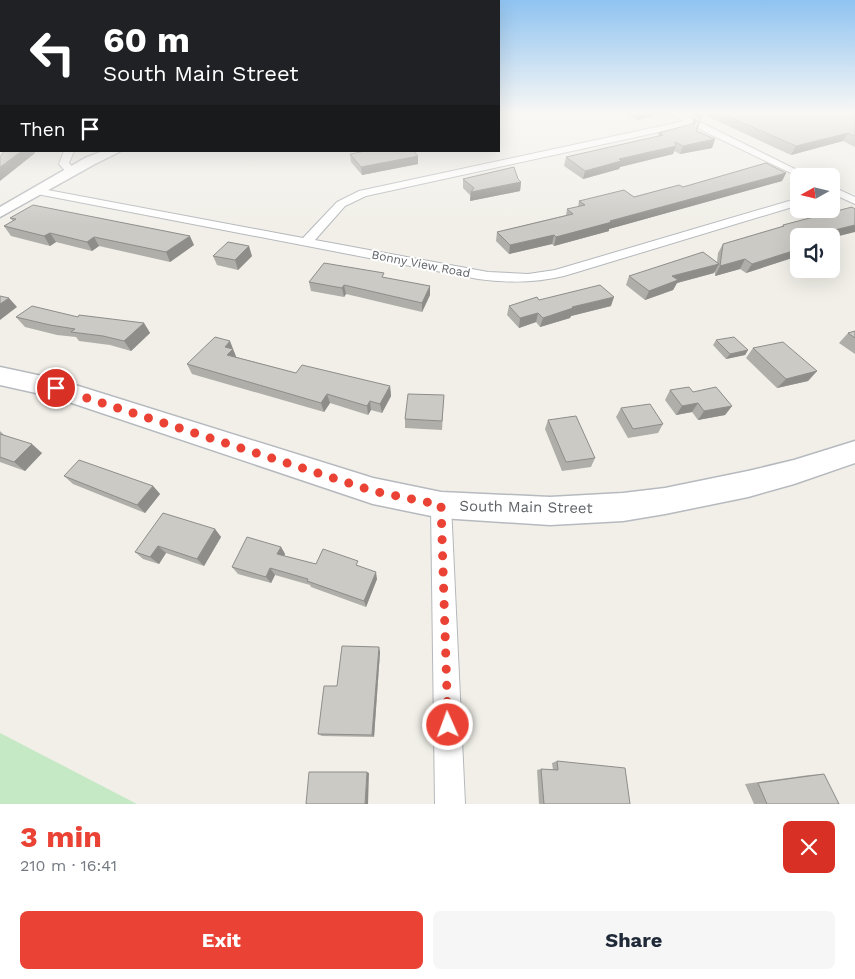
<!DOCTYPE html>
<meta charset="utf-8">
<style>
body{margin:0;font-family:"Work Sans",sans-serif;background:#f6f6f7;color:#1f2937;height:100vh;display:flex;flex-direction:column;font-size:19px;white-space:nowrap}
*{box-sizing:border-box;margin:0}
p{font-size:16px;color:#747a83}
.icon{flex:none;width:28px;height:28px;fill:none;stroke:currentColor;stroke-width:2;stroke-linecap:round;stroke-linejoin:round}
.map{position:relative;height:804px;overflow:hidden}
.details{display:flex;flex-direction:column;background:#fff;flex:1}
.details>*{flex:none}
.hud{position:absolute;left:0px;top:0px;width:500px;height:152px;box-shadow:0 5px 20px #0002;background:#202124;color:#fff;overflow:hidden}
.needle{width:32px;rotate:262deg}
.buttons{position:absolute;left:790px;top:168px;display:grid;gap:10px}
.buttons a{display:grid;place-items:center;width:50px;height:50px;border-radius:8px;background:#fff;box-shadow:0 5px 20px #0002;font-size:25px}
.pin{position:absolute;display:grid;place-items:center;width:42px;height:42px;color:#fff;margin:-21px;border:2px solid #fff;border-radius:50%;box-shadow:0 1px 5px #0007}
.me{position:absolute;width:55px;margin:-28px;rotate:358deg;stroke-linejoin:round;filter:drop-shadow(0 0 4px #0008)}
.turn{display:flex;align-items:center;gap:18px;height:105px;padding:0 20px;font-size:22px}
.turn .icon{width:65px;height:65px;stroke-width:2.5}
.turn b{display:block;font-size:35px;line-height:42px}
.then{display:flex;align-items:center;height:48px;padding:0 20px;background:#0003;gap:10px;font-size:19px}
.round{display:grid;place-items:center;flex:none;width:52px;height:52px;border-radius:8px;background:#f6f6f7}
.head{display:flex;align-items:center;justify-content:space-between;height:85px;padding:0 20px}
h1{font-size:30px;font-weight:700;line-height:38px;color:#ea4335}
.primary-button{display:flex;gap:10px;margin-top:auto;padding:10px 20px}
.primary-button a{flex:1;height:58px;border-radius:8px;background:#ea4335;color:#fff;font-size:20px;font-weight:700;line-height:58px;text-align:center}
.primary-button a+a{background:#f6f6f7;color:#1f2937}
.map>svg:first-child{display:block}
.green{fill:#c5e8c5}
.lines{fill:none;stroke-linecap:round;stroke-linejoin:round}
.minor-casing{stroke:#b5b8bc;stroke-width:2}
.tertiary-casing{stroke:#b5b8bc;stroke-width:3}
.secondary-casing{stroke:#b6babf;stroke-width:3}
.minor{fill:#fff;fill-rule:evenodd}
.tertiary{fill:#fff;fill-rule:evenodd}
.secondary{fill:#fff;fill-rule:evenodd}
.wall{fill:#afaea9}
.shaded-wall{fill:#8f8d8a}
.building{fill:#cccac5;stroke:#8f8d8a}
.route{stroke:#ea4335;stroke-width:9;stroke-dasharray:0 16.2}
.labels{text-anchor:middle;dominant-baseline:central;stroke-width:4;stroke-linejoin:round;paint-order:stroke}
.far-street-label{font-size:12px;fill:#5f6368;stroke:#fff}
.street-label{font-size:15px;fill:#5f6368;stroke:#fff}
</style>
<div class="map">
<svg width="855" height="804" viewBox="0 0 855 804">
<rect width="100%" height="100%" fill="#f1efe8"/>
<polygon class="green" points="0,733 137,804 0,804"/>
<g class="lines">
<defs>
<g id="minor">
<path d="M669 113H681L696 120 809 176 799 177 691 125 366 196 345 206 315 240 488 272 528 274 555 270 799 198V205L564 276C535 283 508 283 478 279L37 194 32 191 37 188 303 238 337 202 359 191 684 121Z"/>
<polygon points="64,151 74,151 69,163 76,171 75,173 67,173 59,164"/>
<polygon points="831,186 855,197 855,204 831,193"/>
<polygon points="441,496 448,498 451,505 465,804 435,804 431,505 434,498"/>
</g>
<polygon id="tertiary" points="103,151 121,151 95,164 0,217 0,207 85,158"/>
<polygon id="secondary" points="0,367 56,379 373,478 441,492 550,497 623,493 665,488 748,471 794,460 855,441 855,463 794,484 748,497 665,514 623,521 550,525 441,518 373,504 54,397 0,385"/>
</defs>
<use href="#minor" class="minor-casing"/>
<use href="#tertiary" class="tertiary-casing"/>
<use href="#secondary" class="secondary-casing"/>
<use href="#minor" class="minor"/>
<use href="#tertiary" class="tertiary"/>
<use href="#secondary" class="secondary"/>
</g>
<g class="wall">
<polygon points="624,113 668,113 637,120"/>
<polygon points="688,113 855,113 855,147 843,141 791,155 704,115 701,120"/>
<polygon points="694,119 696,131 715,139 712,148 680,154 674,151 673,154 620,167 619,169 583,179 564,166 566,157 657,137 659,133 692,124"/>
<polygon points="350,154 418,164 362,175 351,162"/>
<polygon points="786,173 782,181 609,229 609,231 554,246 552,244 509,254 496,241 497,232 566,215 567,209 578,207 579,201 634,197 683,187"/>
<polygon points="463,179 518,179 521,182 520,191 470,201 470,195 463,188"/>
<polygon points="10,218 194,245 170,262 99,246 92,251 56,242 50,246 11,236 4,226 13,221"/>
<polygon points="783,225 799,236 799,262 792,258 746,273 740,269 715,276 715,270 714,273 677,283 673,290 645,300 626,285 629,276 717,262 718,253 723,244 781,227"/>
<polygon points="213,256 252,256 238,270 217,265"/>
<polygon points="385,278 430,286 430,295 422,312 346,294 344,297 311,291 309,282"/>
<polygon points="539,300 611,306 571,316 570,318 540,327 536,322 519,328 507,315 509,306"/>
<polygon points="16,317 78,317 144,323 150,333 131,351 110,345 79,341 76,337 57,335 25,327"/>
<polygon points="855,331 855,354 839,343 848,333"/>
<polygon points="716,340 748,350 745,355 726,359 713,345"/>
<polygon points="753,348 817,371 808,381 777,388 746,358"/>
<polygon points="234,351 234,352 236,357 296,373 390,386 391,396 382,413 371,410 368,415 330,403 324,412 192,374 187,364"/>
<polygon points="670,390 693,392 732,406 725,415 698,420 692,412 676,415 665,400"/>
<polygon points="444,395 442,430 405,428 405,419"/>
<polygon points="621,408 663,424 658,433 628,438 616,417"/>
<polygon points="548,420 595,458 591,467 562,471 545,429"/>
<polygon points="0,431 4,435 42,453 25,471 0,462"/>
<polygon points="64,476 153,486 160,494 145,513 73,484"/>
<polygon points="215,529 221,537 204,566 166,553 159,564 143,559 135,552"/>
<polygon points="281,547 285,554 284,556 316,564 360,566 377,579 366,607 311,587 310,585 275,575 271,583 238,574 232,567"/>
<polygon points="380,652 374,737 322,736 318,734"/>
<polygon points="557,761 630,804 539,804 537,770 541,769 553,770 552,763"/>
<polygon points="824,774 839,804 754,804 745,784 809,775"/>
</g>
<g class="shaded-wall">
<polygon points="639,113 668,113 637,120"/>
<polygon points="848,133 843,141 791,155 796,146"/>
<polygon points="715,139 712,148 680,154 683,146"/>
<polygon points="676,146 673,154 620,167 619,169 583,179 585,171 619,159"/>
<polygon points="22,151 36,151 34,154 0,181 0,167"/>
<polygon points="418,156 418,164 362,175 361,167"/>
<polygon points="786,173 782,181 609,229 609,231 554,246 556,237 610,221"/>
<polygon points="521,182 520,191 470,201 471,192"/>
<polygon points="855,225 855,232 831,238 831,236 813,236 814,235"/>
<polygon points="50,233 56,242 50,246 44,236"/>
<polygon points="554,235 552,244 509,254 510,245"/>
<polygon points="190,236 194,245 170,262 166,252"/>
<polygon points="94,237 99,246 92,251 87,242"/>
<polygon points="249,246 252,256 238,270 235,260"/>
<polygon points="799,249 792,258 746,273 752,264"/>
<polygon points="745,259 740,269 715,276 720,266"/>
<polygon points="719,264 714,273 677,283 673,290 645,300 649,291 672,276"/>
<polygon points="344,285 346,294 344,297 342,288"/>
<polygon points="430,286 430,295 422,312 422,303"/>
<polygon points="614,297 611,306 571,316 570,318 540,327 543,318 572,307"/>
<polygon points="9,298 17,307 0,320 0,304"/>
<polygon points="538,313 536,322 519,328 520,318"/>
<polygon points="144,323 150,333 131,351 124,341"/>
<polygon points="230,341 237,359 232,364 225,347"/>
<polygon points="748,350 745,355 726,359 730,354"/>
<polygon points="817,371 808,381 777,388 786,379"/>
<polygon points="390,386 391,396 382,413 380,404"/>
<polygon points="327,394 330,403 324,412 321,403"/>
<polygon points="370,401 371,410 368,415 367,406"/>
<polygon points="698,403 692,412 676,415 682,406"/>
<polygon points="732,406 725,415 698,420 704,411"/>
<polygon points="32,444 42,453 25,471 14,462"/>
<polygon points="153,486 160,494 145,513 137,505"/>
<polygon points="215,529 221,537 204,566 197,559"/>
<polygon points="158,546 166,553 159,564 150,557"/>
<polygon points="281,547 285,554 282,561 277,554"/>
<polygon points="270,568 275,575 271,583 266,577"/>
<polygon points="376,572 377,579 366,607 364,601"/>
<polygon points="379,647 380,652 374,737 372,735"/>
<polygon points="367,772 369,773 368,804 365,804"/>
</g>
<g class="building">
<polygon points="720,113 844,113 855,118 855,136 848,133 796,146"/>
<polygon points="694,119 700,122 696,131 715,139 683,146 675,142 676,146 619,159 621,161 585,171 566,157 663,135 659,133 695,123"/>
<polygon points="4,151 22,151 0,167 0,157"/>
<polygon points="366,151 414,151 418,156 361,167 350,154"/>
<polygon points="766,163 786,173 610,221 612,222 556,237 554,235 510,245 497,232 573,214 567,209 585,205 579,201 624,190 634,197 679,185 683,187"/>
<polygon points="514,167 518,179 521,182 471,192 474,188 463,179"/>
<polygon points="33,205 190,236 166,252 94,237 87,242 50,233 44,236 4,226 16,219 10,218"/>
<polygon points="852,207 855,209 855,225 814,235 816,236 799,236 799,249 752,264 745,259 720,266 723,244 784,226 783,225"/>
<polygon points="228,242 249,246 235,260 213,256"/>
<polygon points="703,252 719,264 672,276 678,280 649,291 629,276"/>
<polygon points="324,263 384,273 382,277 430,286 422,303 344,285 342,288 309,282"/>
<polygon points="600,285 614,297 572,307 573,308 543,318 538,313 520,318 509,306 537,297 539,300"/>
<polygon points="0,296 9,298 0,304"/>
<polygon points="32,306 78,317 79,315 144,323 124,341 103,336 71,332 75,329 50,325 16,317"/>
<polygon points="855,331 855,338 848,333"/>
<polygon points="215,337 230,341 225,347 233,349 227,355 296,373 302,365 390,386 380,404 370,401 367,406 327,394 321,403 187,364"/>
<polygon points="734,337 748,350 730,354 716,340"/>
<polygon points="783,342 817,371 786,379 753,348"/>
<polygon points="689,387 693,392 716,387 732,406 704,411 698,403 682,406 670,390"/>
<polygon points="408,394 444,395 442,421 405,419"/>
<polygon points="650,404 663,424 633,429 621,408"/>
<polygon points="576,416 595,458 566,462 548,420"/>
<polygon points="0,434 32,444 14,462 0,457"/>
<polygon points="79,460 153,486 137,505 64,476"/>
<polygon points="163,513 215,529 197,559 158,546 150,557 135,552"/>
<polygon points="247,537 281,547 277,554 316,564 323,549 358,561 356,565 376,572 364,601 307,581 308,579 270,568 266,577 232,567"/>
<polygon points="342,646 379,647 372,735 318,734 324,686 337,686"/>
<polygon points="557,761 625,768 630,804 544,804 541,769 558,770"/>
<polygon points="309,772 367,772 365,804 306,804"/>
<polygon points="824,774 839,804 767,804 758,783"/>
</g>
<linearGradient id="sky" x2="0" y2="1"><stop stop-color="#8fc3f1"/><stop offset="0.5" stop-color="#f9f8f5"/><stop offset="1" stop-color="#f9f8f5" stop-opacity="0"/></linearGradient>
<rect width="855" height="226" fill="url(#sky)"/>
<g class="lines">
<polyline class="route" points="56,388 373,491 441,505 448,725"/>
</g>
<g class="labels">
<g class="far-street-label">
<text transform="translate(421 264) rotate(11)">Bonny View Road</text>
</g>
<g class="street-label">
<text transform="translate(526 507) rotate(1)">South Main Street</text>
</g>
</g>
</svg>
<div class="buttons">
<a><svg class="needle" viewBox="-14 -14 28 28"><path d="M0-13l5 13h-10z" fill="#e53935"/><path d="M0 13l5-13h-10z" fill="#747a83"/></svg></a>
<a><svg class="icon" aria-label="sound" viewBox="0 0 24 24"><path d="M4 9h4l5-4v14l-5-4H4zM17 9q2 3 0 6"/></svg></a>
</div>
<div class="pin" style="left:56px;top:388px;background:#d93025"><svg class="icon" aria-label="arrive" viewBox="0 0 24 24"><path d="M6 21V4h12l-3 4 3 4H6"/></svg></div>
<svg class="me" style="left:448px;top:725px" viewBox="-20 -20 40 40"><circle r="17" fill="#ea4335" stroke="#fff" stroke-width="3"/><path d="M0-11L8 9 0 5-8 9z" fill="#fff"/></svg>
<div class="hud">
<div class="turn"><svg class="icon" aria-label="left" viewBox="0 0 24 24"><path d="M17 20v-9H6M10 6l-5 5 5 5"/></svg><div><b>60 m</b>South Main Street</div></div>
<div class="then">Then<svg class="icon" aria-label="arrive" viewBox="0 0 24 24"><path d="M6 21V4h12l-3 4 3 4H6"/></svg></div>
</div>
</div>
<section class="details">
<div class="head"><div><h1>3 min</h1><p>210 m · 16:41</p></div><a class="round" style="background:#d93025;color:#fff"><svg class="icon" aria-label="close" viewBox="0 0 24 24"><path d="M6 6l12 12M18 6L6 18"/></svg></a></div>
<div class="primary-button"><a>Exit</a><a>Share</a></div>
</section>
